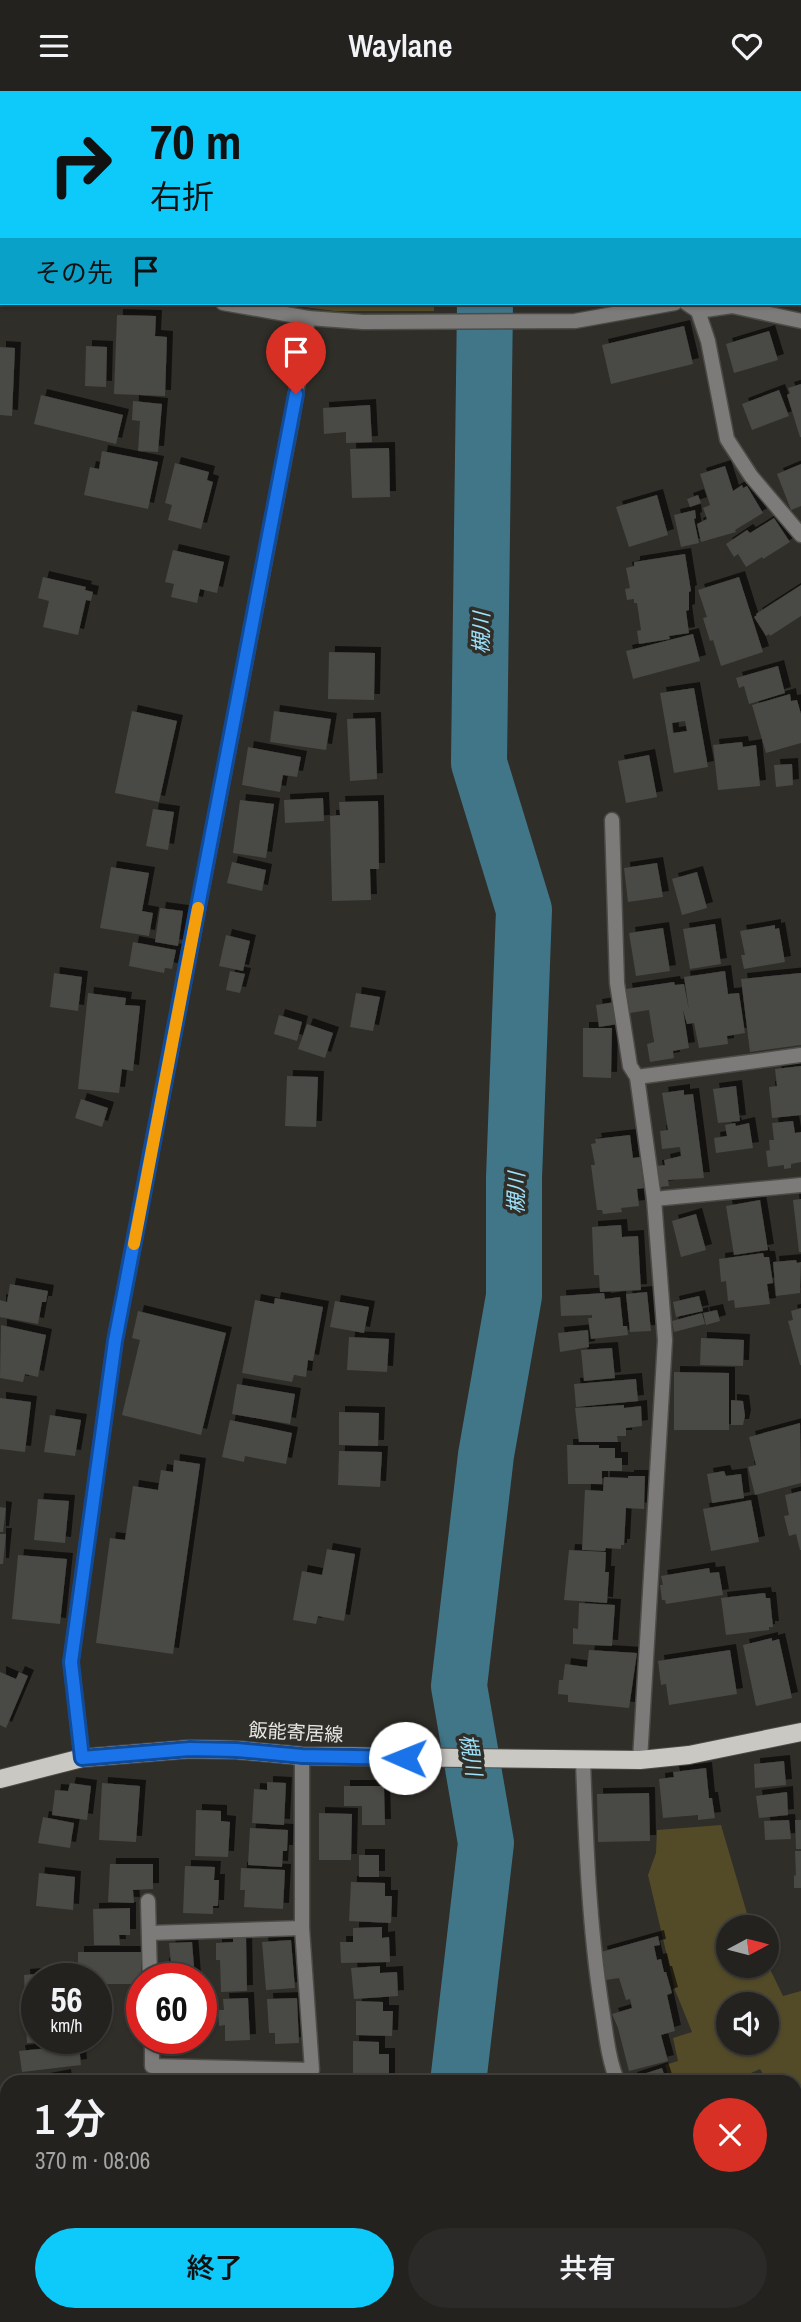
<!DOCTYPE html>
<html lang="ja">
<meta charset="utf-8">
<style>
body{margin:0;font-family:"Archivo Narrow","Noto Sans JP",sans-serif;background:#2b2a28;color:#f1f3f6;height:100vh;display:flex;flex-direction:column;font-size:26px;white-space:nowrap}
*{box-sizing:border-box;margin:0}
p{font-size:23px;color:#a3a4a4}
.icon{flex:none;width:38px;height:38px;fill:none;stroke:currentColor;stroke-width:2;stroke-linecap:round;stroke-linejoin:round}
.map{position:relative;flex:1;overflow:hidden}
.drawer{position:absolute;left:0px;top:1984px;width:802px;height:247px;display:flex;flex-direction:column;background:#23221f;border-radius:21px 21px 0 0;box-shadow:0 2px 5px #0004,0 0 0 2px #403f3d}
.drawer>*{flex:none}
.guide{position:absolute;left:0px;top:0px;width:802px;height:214px;box-shadow:0 2px 5px #0004,0 0 0 2px #403f3d;background:#0dcafa;color:#111;overflow:hidden}
.needle{width:46px;rotate:83deg}
.tools{position:absolute;left:716px;top:1824px;display:grid;gap:14px}
.tools a{display:grid;place-items:center;width:63px;height:63px;border-radius:50%;background:#23221f;box-shadow:0 2px 5px #0004,0 0 0 2px #403f3d;font-size:35px}
.speed{position:absolute;left:21px;top:1872px;display:flex;gap:14px;font-size:35px;font-weight:700;text-align:center}
.speed>*{display:grid;place-content:center;width:91px;height:91px;border-radius:50%;background:#23221f;box-shadow:0 2px 5px #0004,0 0 0 2px #403f3d;line-height:1}
.speed small{font-size:18px;font-weight:400}
.speed .limit{border:10px solid #d22;background:#fff;color:#111}
.pin{position:absolute;display:grid;place-items:center;width:60px;height:60px;color:#fff;margin:-72px -30px;border-radius:50% 50% 50% 0;rotate:-45deg;box-shadow:0 0 7px #0007}
.pin .icon{rotate:45deg}
.me{position:absolute;width:77px;margin:-38px;rotate:271deg;stroke-linejoin:round;filter:drop-shadow(0 0 5px #0008)}
.turn{display:flex;align-items:center;gap:24px;height:147px;padding:0 35px;font-size:32px}
.turn .icon{width:91px;height:91px;stroke-width:2.5}
.turn b{display:block;font-size:49px;line-height:60px}
.then{display:flex;align-items:center;height:66px;padding:0 35px;background:#0003;gap:14px;font-size:26px}
.round{display:grid;place-items:center;flex:none;width:74px;height:74px;border-radius:37px;background:#2b2a28}
.headline{display:flex;align-items:center;justify-content:space-between;height:119px;padding:0 35px}
h1{font-size:42px;font-weight:600;line-height:52px}
.button{display:flex;gap:14px;margin-top:auto;padding:14px 35px}
.button a{flex:1;height:80px;border-radius:42px;background:#0dcafa;color:#111;font-size:28px;font-weight:600;line-height:80px;text-align:center}
.button a+a{background:#2b2a28;color:#f1f3f6}
header{display:flex;justify-content:space-between;align-items:center;height:91px;padding:0 35px;background:#23221f;font-size:32px;font-weight:600}
.map>svg:first-child{display:block}
.green{fill:#534b27;fill-rule:evenodd}
.lines{fill:none;stroke-linecap:round;stroke-linejoin:round}
.river{stroke:#417689;stroke-width:56}
.building{fill:#4a4944;fill-rule:evenodd;filter:url(#shadow)}
.minor-casing{stroke:#4c4b47;stroke-width:17}
.primary-casing{stroke:#4c4b47;stroke-width:20}
.minor{stroke:#7c7b79;stroke-width:14}
.primary{stroke:#cac8c3;stroke-width:18}
.route-casing{stroke:#114b97;stroke-width:18}
.route{stroke:#1a73e8;stroke-width:12}
.slow{stroke:#f59e0b;stroke-width:12}
.labels{text-anchor:middle;dominant-baseline:central;stroke-width:7;stroke-linejoin:round;paint-order:stroke}
.street-label{font-size:19px;fill:#e6e5e2;stroke:#2f2e29}
.water-label{font-size:21px;font-style:italic;fill:#9fe2fb;stroke:#2f2e29}
</style>
<header><svg class="icon" aria-label="menu" viewBox="0 0 24 24"><path d="M4 6h16M4 12h16M4 18h16"/></svg>Waylane<svg class="icon" aria-label="heart" viewBox="0 0 24 24"><path d="M12 20l-8-8c-3-5 5-10 8-4 3-6 11-1 8 4z"/></svg></header>
<div class="map">
<svg width="801" height="2231" viewBox="0 0 801 2231">
<defs>
<filter id="shadow"><feDropShadow dx="6" dy="-6" stdDeviation="0" flood-color="#0009"/></filter>
</defs>
<rect width="100%" height="100%" fill="#2f2e29"/>
<g class="green">
<polygon points="122,0 431,0 431,2 121,2"/>
<polygon points="275,212 434,212 434,220 335,220"/>
<path d="M721 1734 751 1836H728V1874H766L767 1872 783 1905 801 1900V2129L794 2126V1992L768 1991 760 1978 731 1991H670L665 1974 678 1970 673 1947 692 1941 675 1899 648 1784 656 1762 657 1739ZM728 1913H766V1951H728Z"/>
<polygon points="795,2144 801,2148 801,2231 676,2231 674,2224 794,2224"/>
</g>
<g class="lines">
<g class="river">
<polyline points="477,0 477,2"/>
<polyline points="458,1992 486,1752 459,1595 486,1364 514,1205 514,1087 524,819 479,672 485,212"/>
<polyline points="458,2224 459,2231"/>
</g>
</g>
<g class="building">
<polygon points="117,224 156,225 155,245 167,246 165,305 114,303"/>
<polygon points="684,235 693,273 611,293 602,254"/>
<polygon points="769,240 778,269 734,282 726,253"/>
<polygon points="86,255 107,256 106,296 85,295"/>
<polygon points="0,256 15,257 12,325 0,324"/>
<polygon points="801,293 801,346 800,346 787,304 790,302 788,297"/>
<polygon points="779,299 789,325 752,339 742,313"/>
<polygon points="41,304 123,324 116,353 34,333"/>
<polygon points="133,310 162,313 158,361 138,360 140,330 132,329"/>
<polygon points="370,314 372,351 346,352 346,341 324,343 323,317"/>
<polygon points="389,357 390,406 352,407 350,358"/>
<polygon points="102,360 158,371 148,418 84,404 90,376 99,378"/>
<polygon points="175,372 209,381 207,389 213,391 201,438 168,429 172,414 165,412"/>
<polygon points="801,373 801,415 791,419 777,383"/>
<polygon points="725,375 733,400 742,394 743,397 747,395 763,422 735,439 736,441 701,451 697,433 707,428 703,417 710,414 700,383"/>
<polygon points="657,404 668,444 629,456 616,416"/>
<polygon points="698,404 701,412 690,416 687,408"/>
<polygon points="695,419 696,427 694,428 699,452 681,456 674,424"/>
<polygon points="774,427 790,451 763,468 762,466 746,476 738,463 734,466 726,453 747,439 750,442"/>
<polygon points="173,459 224,471 217,502 200,498 197,512 171,506 174,493 165,491"/>
<polygon points="685,463 691,500 689,501 689,519 686,520 689,542 669,545 670,548 639,553 637,540 641,539 637,512 634,512 634,508 627,509 625,498 630,497 626,477 634,475 634,471"/>
<polygon points="43,486 86,496 85,499 93,501 91,510 86,509 78,544 43,536 49,510 38,507"/>
<polygon points="739,486 763,561 721,575 713,549 710,550 703,527 707,526 698,499"/>
<polygon points="801,494 801,525 770,545 769,543 766,545 754,526 757,524 756,523"/>
<polygon points="693,543 700,570 633,588 626,560"/>
<polygon points="329,561 375,562 374,609 328,608"/>
<polygon points="778,575 785,602 749,613 744,595 739,597 736,587"/>
<path d="M694 597 708 676 674 682 660 602ZM685 630 687 640 673 642 672 632Z"/>
<polygon points="790,603 791,610 797,609 801,623 801,652 766,662 752,614"/>
<polygon points="132,620 177,630 159,711 115,702"/>
<polygon points="274,620 331,628 326,659 270,651"/>
<polygon points="375,627 377,688 350,690 347,628"/>
<polygon points="742,651 743,656 756,654 760,695 718,699 713,654"/>
<polygon points="248,656 301,666 297,686 283,684 280,701 242,694"/>
<polygon points="649,664 657,706 626,712 618,670"/>
<polygon points="792,673 793,694 776,696 774,674"/>
<polygon points="323,707 324,730 285,732 284,709"/>
<polygon points="240,709 274,713 266,767 233,762"/>
<polygon points="378,710 379,778 370,778 371,809 332,810 330,725 340,724 339,711"/>
<polygon points="153,718 174,721 168,759 146,755"/>
<polygon points="232,771 266,779 262,800 227,792"/>
<polygon points="657,772 663,806 628,811 624,777"/>
<polygon points="111,776 149,782 142,820 153,822 149,845 100,837"/>
<polygon points="697,781 707,817 682,824 672,788"/>
<polygon points="160,817 183,820 178,855 155,851"/>
<polygon points="715,833 721,873 690,878 683,838"/>
<polygon points="775,834 775,838 779,837 785,871 744,878 741,864 745,864 740,840"/>
<polygon points="663,837 670,880 636,885 629,842"/>
<polygon points="226,844 250,850 243,880 219,875"/>
<polygon points="133,851 176,859 172,878 165,877 164,882 129,875"/>
<polygon points="230,880 245,883 240,902 226,899"/>
<polygon points="725,880 728,903 739,902 745,942 727,945 728,953 699,957 694,932 687,933 683,919 689,957 673,960 674,967 650,971 647,953 654,951 649,919 630,922 626,898 674,891 675,894 684,893 689,919 684,886"/>
<polygon points="54,882 82,886 78,920 50,916"/>
<polygon points="801,882 801,954 750,961 741,888"/>
<polygon points="88,902 126,907 125,914 140,915 133,980 122,978 119,1002 78,998"/>
<polygon points="356,902 380,906 373,940 350,936"/>
<polygon points="615,911 618,933 599,936 596,914"/>
<polygon points="279,924 302,931 297,950 274,943"/>
<polygon points="307,933 333,942 325,967 298,958"/>
<polygon points="583,937 612,937 611,987 583,986"/>
<polygon points="801,975 801,1024 772,1027 769,996 777,995 775,978"/>
<polygon points="287,985 318,986 316,1036 285,1035"/>
<polygon points="736,995 740,1030 718,1032 713,998"/>
<polygon points="684,999 684,1004 693,1003 704,1087 668,1089 669,1095 659,1096 656,1075 665,1074 664,1069 681,1065 680,1056 662,1058 660,1040 668,1039 662,1002"/>
<polygon points="81,1008 108,1017 102,1036 75,1027"/>
<polygon points="793,1030 795,1042 801,1041 801,1071 791,1073 791,1077 784,1078 784,1074 768,1076 766,1060 770,1059 769,1049 774,1049 772,1032"/>
<polygon points="735,1032 736,1035 749,1032 753,1057 716,1062 714,1047 727,1045 725,1034"/>
<polygon points="630,1044 633,1067 640,1066 644,1097 637,1098 639,1115 621,1117 622,1121 603,1123 602,1119 597,1119 591,1074 595,1074 591,1053 596,1052 595,1048"/>
<polygon points="801,1108 801,1161 799,1161 793,1109"/>
<polygon points="760,1109 768,1159 734,1164 726,1115"/>
<polygon points="696,1123 706,1159 681,1166 672,1130"/>
<polygon points="621,1134 622,1146 638,1145 641,1199 600,1201 599,1184 594,1184 592,1136"/>
<polygon points="763,1162 764,1166 769,1166 773,1192 767,1193 770,1213 735,1217 734,1209 728,1210 726,1190 721,1191 719,1168"/>
<polygon points="796,1169 797,1172 801,1171 800,1202 776,1205 773,1171"/>
<polygon points="10,1193 48,1200 46,1211 42,1211 38,1233 0,1226 0,1209 7,1211"/>
<polygon points="647,1201 651,1240 630,1241 626,1203"/>
<polygon points="604,1202 605,1208 620,1206 623,1235 627,1235 628,1244 591,1248 588,1227 592,1227 592,1224 561,1225 560,1205"/>
<polygon points="699,1205 703,1220 676,1226 673,1211"/>
<polygon points="275,1207 323,1216 313,1270 308,1269 306,1286 294,1284 292,1291 242,1282 255,1209 274,1213"/>
<polygon points="335,1210 369,1216 364,1242 330,1236"/>
<polygon points="801,1217 801,1274 800,1274 788,1230 793,1229 791,1220"/>
<polygon points="717,1219 720,1230 706,1234 703,1222"/>
<polygon points="138,1220 226,1242 201,1344 122,1324 140,1249 132,1247"/>
<polygon points="702,1222 705,1233 674,1241 672,1230"/>
<polygon points="1,1234 46,1244 38,1286 25,1283 23,1291 0,1287"/>
<polygon points="588,1239 589,1256 560,1261 558,1242"/>
<polygon points="349,1246 389,1248 387,1281 347,1279"/>
<polygon points="701,1247 744,1249 743,1275 700,1274"/>
<polygon points="612,1257 615,1287 584,1290 581,1259"/>
<polygon points="674,1281 729,1282 729,1339 674,1339"/>
<polygon points="636,1288 638,1310 576,1316 574,1293"/>
<polygon points="237,1293 295,1303 290,1333 232,1323"/>
<polygon points="0,1307 31,1311 25,1361 0,1358"/>
<polygon points="731,1309 743,1310 745,1325 743,1334 731,1334"/>
<polygon points="624,1314 624,1317 641,1315 642,1335 626,1337 626,1345 617,1345 618,1351 579,1351 575,1317"/>
<polygon points="339,1321 379,1322 378,1355 339,1354"/>
<polygon points="50,1324 81,1329 75,1365 44,1361"/>
<polygon points="230,1329 292,1342 286,1373 245,1365 244,1371 222,1366"/>
<polygon points="800,1332 801,1392 755,1404 748,1376 756,1374 749,1346"/>
<polygon points="567,1354 599,1354 599,1357 615,1357 615,1367 622,1367 622,1380 602,1380 602,1393 568,1393"/>
<polygon points="339,1360 382,1361 380,1396 338,1394"/>
<polygon points="174,1369 200,1373 173,1563 96,1552 110,1447 125,1449 133,1395 158,1399 161,1379 173,1381"/>
<polygon points="724,1380 726,1385 741,1383 744,1407 712,1412 707,1383"/>
<polygon points="628,1385 645,1385 644,1418 626,1417 624,1454 621,1454 621,1458 606,1457 605,1460 582,1459 585,1399 603,1400 604,1386 628,1387"/>
<polygon points="801,1400 801,1459 800,1459 796,1443 789,1445 784,1425 789,1424 785,1404"/>
<polygon points="38,1408 69,1410 65,1452 34,1449"/>
<polygon points="751,1409 759,1451 711,1460 703,1418"/>
<polygon points="0,1416 6,1417 3,1441 0,1441"/>
<polygon points="0,1443 6,1443 3,1473 0,1473"/>
<polygon points="327,1458 355,1463 344,1530 318,1525 316,1533 293,1529 302,1480 322,1484"/>
<polygon points="569,1459 606,1461 605,1481 609,1481 607,1512 564,1509"/>
<polygon points="18,1464 67,1468 60,1533 12,1528"/>
<polygon points="709,1477 710,1482 719,1481 723,1504 666,1513 665,1509 662,1509 660,1494 663,1494 661,1485"/>
<polygon points="765,1502 766,1507 770,1507 773,1536 769,1536 769,1539 726,1544 721,1507"/>
<polygon points="579,1512 615,1514 612,1555 573,1553 573,1537 578,1538"/>
<polygon points="772,1547 772,1550 779,1548 792,1607 756,1615 743,1554"/>
<polygon points="589,1559 637,1562 629,1617 568,1611 568,1604 558,1603 559,1589 563,1589 565,1573 587,1576"/>
<polygon points="730,1559 737,1603 669,1614 666,1593 661,1594 658,1570"/>
<polygon points="0,1581 16,1588 19,1581 28,1585 6,1637 0,1634"/>
<polygon points="784,1670 786,1694 755,1697 754,1673"/>
<polygon points="706,1677 709,1707 712,1707 715,1727 698,1729 698,1724 663,1727 659,1688 674,1686 673,1681"/>
<polygon points="267,1691 286,1692 284,1734 252,1732 254,1698 267,1699"/>
<polygon points="70,1692 91,1695 87,1729 52,1724 55,1699 68,1700"/>
<polygon points="102,1692 140,1695 136,1751 99,1749"/>
<polygon points="344,1695 384,1695 385,1734 362,1734 362,1715 344,1715"/>
<polygon points="787,1701 788,1724 759,1727 756,1705"/>
<polygon points="649,1702 650,1750 598,1751 597,1703"/>
<polygon points="196,1719 221,1720 221,1730 230,1731 228,1766 195,1765"/>
<polygon points="319,1722 352,1723 351,1769 319,1769"/>
<polygon points="43,1726 74,1732 70,1757 38,1752"/>
<polygon points="789,1729 791,1748 765,1749 764,1730"/>
<polygon points="795,1729 801,1729 801,1758 796,1758"/>
<polygon points="250,1737 288,1739 287,1760 283,1760 282,1776 248,1774"/>
<polygon points="795,1760 801,1760 801,1797 794,1797 794,1784 796,1785"/>
<rect x="359" y="1764" width="20" height="22"/>
<polygon points="110,1773 153,1773 153,1798 133,1799 134,1812 108,1811"/>
<polygon points="185,1775 215,1776 214,1789 219,1789 218,1815 213,1815 213,1823 183,1822"/>
<polygon points="241,1777 285,1779 283,1818 244,1816 245,1799 240,1799"/>
<polygon points="39,1782 75,1786 73,1819 36,1815"/>
<polygon points="351,1791 385,1792 385,1805 392,1805 391,1832 349,1830"/>
<polygon points="130,1817 130,1844 119,1844 120,1854 94,1854 93,1818"/>
<polygon points="382,1836 382,1847 389,1846 390,1871 341,1872 340,1851 353,1851 353,1837"/>
<polygon points="658,1845 660,1854 654,1855 657,1869 661,1868 664,1881 666,1881 672,1902 667,1904 675,1940 661,1944 668,1970 629,1980 618,1937 612,1923 632,1917 630,1908 626,1909 619,1887 606,1889 601,1861"/>
<polygon points="246,1846 247,1900 221,1901 220,1869 216,1869 216,1852 233,1851 233,1847"/>
<polygon points="291,1849 295,1897 266,1899 262,1851"/>
<polygon points="192,1851 195,1888 164,1888 163,1873 171,1872 169,1852"/>
<polygon points="78,1861 141,1861 141,1893 96,1893 96,1888 78,1888"/>
<polygon points="380,1875 380,1882 397,1881 398,1905 354,1908 351,1877"/>
<polygon points="48,1882 48,1888 37,1888 37,1948 64,1948 64,1950 27,1952 24,1884"/>
<polygon points="248,1907 250,1949 225,1950 225,1934 219,1935 218,1919 224,1919 223,1908"/>
<polygon points="297,1907 299,1952 275,1953 275,1942 269,1942 267,1908"/>
<polygon points="356,1910 383,1911 383,1920 393,1920 392,1945 356,1944"/>
<polygon points="353,1950 379,1951 379,1963 389,1963 389,1988 353,1988"/>
<polygon points="79,1954 81,1974 22,1981 19,1960"/>
<polygon points="662,1977 667,1992 632,1992 631,1987"/>
<polygon points="189,1979 223,1980 222,1992 188,1992"/>
<polygon points="65,1984 66,1992 44,1992 44,1988"/>
<polygon points="661,2224 672,2224 674,2231 643,2231"/>
</g>
<g class="lines">
<defs>
<g id="minor">
<polyline points="635,0 635,2"/>
<polyline points="110,2 110,0"/>
<polyline points="0,153 2,153"/>
<polyline points="223,212 308,227 363,231 575,230 675,212"/>
<polyline points="686,212 698,220 732,215 801,230"/>
<polyline points="698,220 708,250 727,348 751,385 801,444"/>
<polyline points="612,729 617,892 630,975 637,986 654,1108 665,1249 640,1669"/>
<polyline points="637,986 801,964"/>
<polyline points="654,1108 801,1094"/>
<polyline points="82,1667 71,1571 115,1250 292,328 308,227"/>
<path d="M583 1670C586 1753 589 1836 602 1918 606 1942 608 1968 618 1992"/>
<polyline points="148,1810 150,1888"/>
<polyline points="149,1842 302,1837"/>
<polyline points="152,1948 152,1975 312,1979 302,1837 302,1665"/>
<polyline points="794,2134 801,2137"/>
</g>
<polyline id="primary" points="0,1688 82,1667 190,1658 237,1659 302,1665 640,1669 689,1664 801,1641"/>
</defs>
<use href="#minor" class="minor-casing"/>
<use href="#primary" class="primary-casing"/>
<use href="#minor" class="minor"/>
<use href="#primary" class="primary"/>
</g>
<g class="lines">
<defs>
<polyline id="route" points="296,303 115,1250 71,1571 82,1667 190,1658 237,1659 302,1665 405,1667"/>
</defs>
<use href="#route" class="route-casing"/>
<use href="#route" class="route"/>
<polyline class="slow" points="134,1153 198,817"/>
</g>
<g class="labels">
<g class="street-label">
<text transform="translate(296 1641) rotate(3)">飯能寄居線</text>
</g>
<g class="water-label">
<text transform="translate(481 542) rotate(-89)">槻川</text>
<text transform="translate(516 1102) rotate(-89)">槻川</text>
<text transform="translate(471 1664) rotate(80)">槻川</text>
</g>
</g>
</svg>
<div class="tools">
<a><svg class="needle" viewBox="-14 -14 28 28"><path d="M0-13l5 13h-10z" fill="#e53935"/><path d="M0 13l5-13h-10z" fill="#a3a4a4"/></svg></a>
<a><svg class="icon" aria-label="sound" viewBox="0 0 24 24"><path d="M4 9h4l5-4v14l-5-4H4zM17 9q2 3 0 6"/></svg></a>
</div>
<div class="speed"><div>56<small>km/h</small></div><div class="limit">60</div></div>
<div class="pin" style="left:296px;top:303px;background:#d93025"><svg class="icon" aria-label="arrive" viewBox="0 0 24 24"><path d="M6 21V4h12l-3 4 3 4H6"/></svg></div>
<svg class="me" style="left:405px;top:1667px" viewBox="-20 -20 40 40"><circle r="19" fill="#fff"/><path d="M0-13L10 11 0 6-10 11z" fill="#1a73e8"/></svg>
<div class="guide">
<div class="turn"><svg class="icon" aria-label="right" viewBox="0 0 24 24"><path d="M7 20v-9h11M14 6l5 5-5 5"/></svg><div><b>70 m</b>右折</div></div>
<div class="then">その先<svg class="icon" aria-label="arrive" viewBox="0 0 24 24"><path d="M6 21V4h12l-3 4 3 4H6"/></svg></div>
</div>
<section class="drawer">
<div class="headline"><div><h1>1 分</h1><p>370 m · 08:06</p></div><a class="round" style="background:#d93025;color:#fff"><svg class="icon" aria-label="close" viewBox="0 0 24 24"><path d="M6 6l12 12M18 6L6 18"/></svg></a></div>
<div class="button"><a>終了</a><a>共有</a></div>
</section>
</div>
